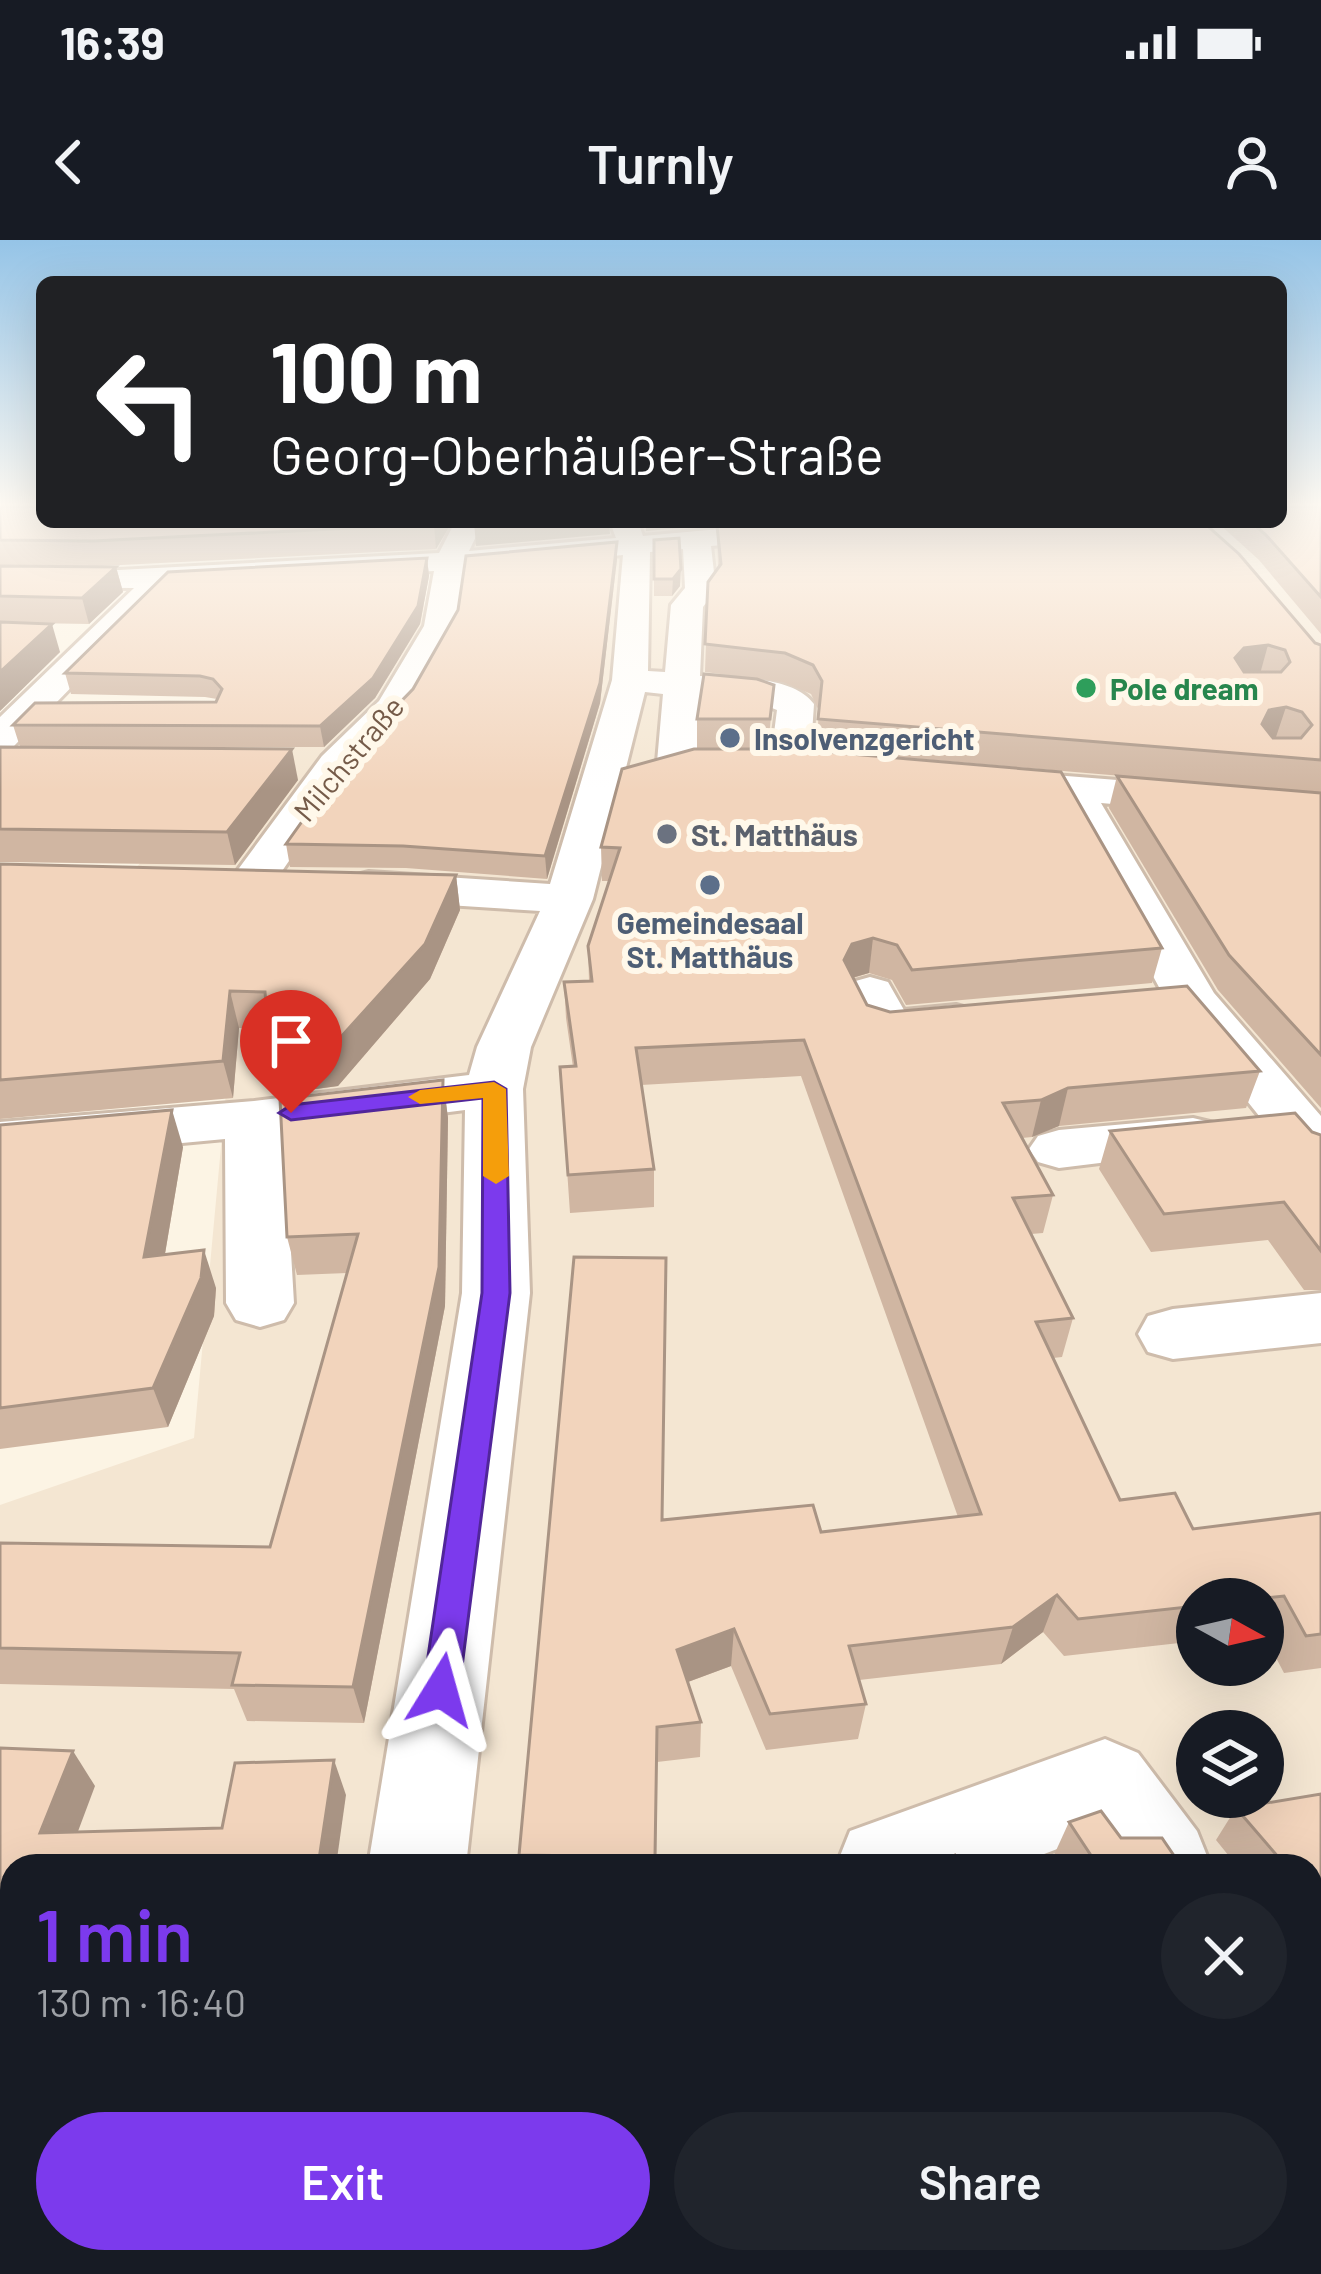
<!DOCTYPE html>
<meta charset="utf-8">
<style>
body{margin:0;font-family:Barlow,sans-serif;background:#20242c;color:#f1f3f6;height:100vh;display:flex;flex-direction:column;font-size:45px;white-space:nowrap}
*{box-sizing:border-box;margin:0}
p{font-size:39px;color:#9ea1a6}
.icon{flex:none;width:66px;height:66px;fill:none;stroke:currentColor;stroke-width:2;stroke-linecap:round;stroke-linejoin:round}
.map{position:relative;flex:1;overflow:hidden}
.details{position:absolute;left:0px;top:1614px;width:1323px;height:420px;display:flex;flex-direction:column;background:#171b24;border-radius:36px 36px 0 0;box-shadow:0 12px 48px #0002}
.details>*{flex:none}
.banner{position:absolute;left:36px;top:36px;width:1251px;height:252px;border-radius:18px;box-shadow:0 12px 48px #0002;background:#202124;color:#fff;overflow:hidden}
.needle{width:78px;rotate:98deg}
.fabs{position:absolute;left:1176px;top:1338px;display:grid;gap:24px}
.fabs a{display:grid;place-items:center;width:108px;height:108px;border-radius:50%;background:#171b24;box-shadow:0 12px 48px #0002;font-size:60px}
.pin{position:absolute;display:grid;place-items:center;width:102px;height:102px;color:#fff;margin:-123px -51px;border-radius:50% 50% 50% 0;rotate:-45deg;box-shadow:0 0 12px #0007}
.pin .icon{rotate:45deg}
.me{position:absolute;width:132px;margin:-66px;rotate:8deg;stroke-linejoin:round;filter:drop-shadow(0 0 9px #0008)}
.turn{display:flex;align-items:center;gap:42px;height:252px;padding:0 36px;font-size:54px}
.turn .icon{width:156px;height:156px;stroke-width:2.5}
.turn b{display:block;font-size:84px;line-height:102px}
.round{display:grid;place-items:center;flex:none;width:126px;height:126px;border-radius:63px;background:#20242c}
.head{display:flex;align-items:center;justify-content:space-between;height:204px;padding:0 36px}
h1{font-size:72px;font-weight:600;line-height:90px;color:#7c3aed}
.button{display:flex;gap:24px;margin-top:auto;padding:24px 36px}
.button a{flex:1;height:138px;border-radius:72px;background:#7c3aed;color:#fff;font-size:48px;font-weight:600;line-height:138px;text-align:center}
.button a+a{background:#20242c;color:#f1f3f6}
.status{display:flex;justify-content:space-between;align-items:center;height:84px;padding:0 60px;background:#171b24;direction:ltr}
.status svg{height:33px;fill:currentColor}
header{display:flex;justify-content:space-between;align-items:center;height:156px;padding:0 36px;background:#171b24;font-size:54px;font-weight:600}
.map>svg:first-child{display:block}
.residential{fill:#f4e6d2;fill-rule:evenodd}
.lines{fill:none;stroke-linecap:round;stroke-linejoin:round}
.minor-casing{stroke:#cebcab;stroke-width:6}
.minor{fill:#fff;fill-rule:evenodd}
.wall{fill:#d0b6a2}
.shaded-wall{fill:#a99484}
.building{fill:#f2d4bc;stroke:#a99484;stroke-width:3;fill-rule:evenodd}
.route{fill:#7c3aed;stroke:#51269a;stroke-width:3}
.slow{fill:#f59e0b}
.leisure-dot{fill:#2e9e5b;stroke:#fff8ea;stroke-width:4.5}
.service-dot{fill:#5c6f8a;stroke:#fff8ea;stroke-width:4.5}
.worship-dot{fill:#6b7280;stroke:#fff8ea;stroke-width:4.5}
.labels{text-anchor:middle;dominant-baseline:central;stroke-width:12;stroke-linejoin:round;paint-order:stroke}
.far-leisure-label{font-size:30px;font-weight:bold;fill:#27864d;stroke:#fff8ea;text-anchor:start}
.far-service-label{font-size:30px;font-weight:bold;fill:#4e5e75;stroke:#fff8ea;text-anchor:start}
.far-street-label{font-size:30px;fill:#755b49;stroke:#fff8ea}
.far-worship-label{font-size:30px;font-weight:bold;fill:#5b616d;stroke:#fff8ea;text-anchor:start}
</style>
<div class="status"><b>16:39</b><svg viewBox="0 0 49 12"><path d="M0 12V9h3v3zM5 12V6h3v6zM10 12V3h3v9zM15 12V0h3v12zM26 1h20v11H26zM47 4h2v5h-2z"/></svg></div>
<header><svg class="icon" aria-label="back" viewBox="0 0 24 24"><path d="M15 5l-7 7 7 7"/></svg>Turnly<svg class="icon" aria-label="person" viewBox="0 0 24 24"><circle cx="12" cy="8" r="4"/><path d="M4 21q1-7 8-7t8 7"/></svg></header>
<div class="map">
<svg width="1321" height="2034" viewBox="0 0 1321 2034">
<rect width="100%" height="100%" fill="#fcf4e4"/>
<path class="residential" d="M1321 266V2034H0V1265L194 1198 246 637 128 636 324 430 344 368 438 366 453 313 323 306 346 282H1281ZM1197 1359H1263V1425H1197ZM1197 1491H1263V1557H1197ZM12 1626H1311V2022H12Z"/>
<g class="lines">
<defs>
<g id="minor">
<path d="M455 282H483L469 311 616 298 610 282H638L643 296 798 282H905L891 290 711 306 716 350 703 367 700 436C733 438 793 435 814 464L810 524 804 532H776L770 524 777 470 757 462 699 457 697 522 691 530H663L657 522 663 454 645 452 593 659 531 807 523 849 530 1053 466 1626H368L462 1053 465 870 284 893 294 1063 284 1080 260 1087 236 1080 226 1063 225 899 0 920V882L254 861 469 835 477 807 540 671 369 660 353 656 346 646 353 636 369 632 550 644 612 440 623 315 464 329 456 386 412 467 350 532 267 653 251 657 235 653 228 643 322 516 379 461 424 386 434 331 170 346 14 506 0 510V477L134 348 0 347V329L100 331 439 313ZM683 309 685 348 671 365 665 432 648 431 650 312Z"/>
<polygon points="979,529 1321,556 1321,582 1101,563 1214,753 1321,876 1321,933 1300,927 1166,760 1057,560 965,550 959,541 965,532"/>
<path d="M870 737 888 742 904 770 956 765 975 770 983 781 975 792C941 801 901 808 867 799L844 753 852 742Z"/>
<polygon points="1193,878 1214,883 1223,896 1214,909 1059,928 1038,922 1029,909 1038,896 1059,890"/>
<polygon points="1321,1053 1321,1103 1173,1119 1148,1112 1138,1094 1148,1076 1173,1069"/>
<polygon points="1105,1499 1138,1513 1197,1591 1211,1626 1104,1626 1086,1598 1013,1626 836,1626 850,1591"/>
<polygon points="394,2022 514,2022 515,2034 395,2034"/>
</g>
</defs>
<use href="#minor" class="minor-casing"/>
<use href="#minor" class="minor"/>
</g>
<g class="wall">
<polygon points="0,266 452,282 436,309 101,326 116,327 123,352 89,384 29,383 60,412 0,471 0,326 93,326 0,325"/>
<polygon points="1321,266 1321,394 1259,320 1217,282 1281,282"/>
<polygon points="717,286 1321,405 1321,553 816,510 819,471 811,454 783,442 705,432 708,342 718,328"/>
<polygon points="654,300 680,346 672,356 654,356"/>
<polygon points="427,318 429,336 420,384 375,458 324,507 20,507 13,485 216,462 217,459 205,457 71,454 65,433"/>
<polygon points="617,319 600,463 547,639 406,628 290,627 286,604"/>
<polygon points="774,445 768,508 697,508 697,479"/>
<polygon points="0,507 298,540 235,625 0,622"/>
<polygon points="622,529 1162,708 1152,743 906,765 892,740 869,733 853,738 867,765 890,772 1260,831 1246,868 1059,886 1032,897 1022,898 1053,955 1043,993 1031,994 1073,1078 1062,1117 1053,1118 1120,1260 1193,1289 1321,1273 1321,1428 1284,1433 1263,1393 1263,1359 1197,1359 1197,1401 1064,1416 1043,1392 1001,1424 859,1440 866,1464 858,1499 766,1510 731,1426 688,1442 701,1482 700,1517 657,1522 656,1626 520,1626 519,1615 662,1280 821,1292 958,1277 801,836 641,845 654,929 654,967 570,973 560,827 573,827 566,778 564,742 589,741 588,706 609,641 602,641 601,607"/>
<polygon points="1117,536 1321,553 1321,868 1218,750 1109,568"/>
<polygon points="0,624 456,635 460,670 430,739 338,846 279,854 268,788 239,788 233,858 0,879"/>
<polygon points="443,840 448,878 445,1066 364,1483 247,1481 234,1449 0,1444 0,1303 270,1307 347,1033 297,1035 287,997"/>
<polygon points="0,885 183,907 165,1014 216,1048 214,1076 168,1187 0,1209"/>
<polygon points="1110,891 1312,892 1321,895 1321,1050 1304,1050 1268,1000 1151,1012 1099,929"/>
<polygon points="1321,1554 1321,1727 1311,1715 1311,1626 1237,1626 1216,1600 1236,1568"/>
<polygon points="1069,1582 1121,1598 1181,1626 1061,1626 1054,1615"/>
<polygon points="1311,1810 1321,1824 1321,2034 1313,2034 1306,2022 1311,2022"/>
</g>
<g class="shaded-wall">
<polygon points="435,282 452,282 436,309 434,284"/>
<polygon points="474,282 609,282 610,294 476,306"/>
<polygon points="646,282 748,282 646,291"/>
<polygon points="617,302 617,319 600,463 547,639 545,616"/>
<polygon points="427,318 429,336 420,384 375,458 324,507 320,486"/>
<polygon points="116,327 123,352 89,384 82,358"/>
<polygon points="681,329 680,346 672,356 673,339"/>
<polygon points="52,384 60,412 0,471 0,432"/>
<polygon points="1268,405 1260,434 1235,437 1235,418 1244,408"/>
<polygon points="1286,467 1276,497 1260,501 1262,484 1269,470"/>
<polygon points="292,509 298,540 235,625 227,592"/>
<polygon points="456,635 460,670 430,739 338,846 279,854 270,816"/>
<polygon points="873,698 869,733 848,739 844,720 852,704"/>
<polygon points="230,751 239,788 233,858 223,821"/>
<polygon points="443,840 448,878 445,1066 364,1483 353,1447"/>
<polygon points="1068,848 1059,886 1032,897 1041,860"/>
<polygon points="172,870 183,907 158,1055 144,1017"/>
<polygon points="204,1010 216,1048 214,1076 168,1187 153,1148"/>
<polygon points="1057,1355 1043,1392 1001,1424 1013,1387"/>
<polygon points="734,1389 731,1426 677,1446 677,1410"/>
<polygon points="73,1511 95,1546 65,1626 40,1593"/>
<polygon points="334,1520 346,1555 336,1626 318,1626"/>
<rect x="304" y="2022" width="17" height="12"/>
</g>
<g class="building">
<polygon points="0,266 42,266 42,282 435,282 434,284 93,301 0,300"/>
<polygon points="1281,266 1321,266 1321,357 1266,295 1251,282 1281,282"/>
<path d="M759 282H1203L1239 314 1315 403 1321 405V520L818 479 822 441 813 425 785 413 705 404 708 342 721 324 717 286ZM1268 405 1285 410 1290 422 1281 432H1244L1235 418 1244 408ZM1286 467 1302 472 1312 485 1301 498H1273L1262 484 1269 470Z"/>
<polygon points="679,298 681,329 673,339 654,339 654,300"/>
<polygon points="617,302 600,443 545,616 403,606 286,604 350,514 413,449 458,370 466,316"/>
<polygon points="427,318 418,366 373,438 320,486 13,485 35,463 216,462 222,449 213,439 200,436 65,433 168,332"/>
<polygon points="0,326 116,327 82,358 0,356"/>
<polygon points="0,382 52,384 0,432"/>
<polygon points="704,434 757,439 774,445 770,479 697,479"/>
<polygon points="0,507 292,509 227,592 0,589"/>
<polygon points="694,509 792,509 1061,532 1162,708 912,730 897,705 873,698 852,704 844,720 867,765 890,772 1187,746 1260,831 1068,848 1041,860 1003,863 1053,955 1013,958 1073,1078 1036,1082 1120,1260 1175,1253 1193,1289 1321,1273 1321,1394 1306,1396 1284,1356 1257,1359 1197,1359 1197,1366 1078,1379 1057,1355 1013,1387 849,1406 866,1464 770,1474 734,1389 677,1410 701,1482 657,1487 655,1617 519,1615 574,1017 666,1018 662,1280 813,1265 821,1292 981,1274 804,800 636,808 654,929 568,935 560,827 576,826 564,742 592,741 588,706 620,608 601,607 622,529"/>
<polygon points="1117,536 1321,553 1321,815 1229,715"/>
<polygon points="0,624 456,635 425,704 330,809 270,816 265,752 230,751 223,821 0,840"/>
<polygon points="443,840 439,1027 353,1447 232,1445 240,1413 0,1408 0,1303 270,1307 358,994 287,997 280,859"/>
<polygon points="172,870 144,1017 204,1010 201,1038 153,1148 0,1168 0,885"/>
<polygon points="1295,873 1312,892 1321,895 1321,1011 1284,962 1164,974 1110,891"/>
<polygon points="0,1508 73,1511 40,1593 222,1588 235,1523 334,1520 318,1626 12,1626 12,2022 304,2022 304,2034 0,2034"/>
<polygon points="1321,1554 1321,1667 1311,1655 1311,1626 1286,1626 1236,1568"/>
<polygon points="1101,1571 1121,1598 1162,1598 1181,1626 1098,1626 1069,1582"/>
<polygon points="955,1615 961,1626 925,1626"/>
<polygon points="1311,1810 1321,1824 1321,1976 1311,1960"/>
<polygon points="548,2022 937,2022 941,2034 550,2034"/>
</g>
<linearGradient id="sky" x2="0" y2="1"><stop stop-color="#95c4e7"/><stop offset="0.48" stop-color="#fefaf3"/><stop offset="1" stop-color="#fefaf3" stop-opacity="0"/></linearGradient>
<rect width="1321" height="551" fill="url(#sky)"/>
<polygon class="route" points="494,842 506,849 510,1053 459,1450 454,1462 441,1466 428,1462 423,1450 482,1053 483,858 291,880 279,873 291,865"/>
<polygon class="slow" points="494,842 506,849 509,936 496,944 483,936 483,858 420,864 408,857 420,850"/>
<circle class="leisure-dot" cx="1086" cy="448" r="12"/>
<g class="service-dot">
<circle cx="730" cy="498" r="12"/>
<circle cx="710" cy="645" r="12"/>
</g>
<circle class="worship-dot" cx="667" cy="594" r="12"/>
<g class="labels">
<g class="far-leisure-label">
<text x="1110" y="448">Pole dream</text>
</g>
<g class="far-service-label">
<text x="754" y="498">Insolvenzgericht</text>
<text x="710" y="682" text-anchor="middle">Gemeindesaal<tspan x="710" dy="34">St. Matthäus</tspan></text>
</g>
<g class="far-street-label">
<text transform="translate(348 518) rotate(-50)">Milchstraße</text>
</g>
<g class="far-worship-label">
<text x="691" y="594">St. Matthäus</text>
</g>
</g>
</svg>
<div class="fabs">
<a><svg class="needle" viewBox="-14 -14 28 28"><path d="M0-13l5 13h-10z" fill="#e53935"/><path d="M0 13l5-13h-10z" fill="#9ea1a6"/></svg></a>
<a><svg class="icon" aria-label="layers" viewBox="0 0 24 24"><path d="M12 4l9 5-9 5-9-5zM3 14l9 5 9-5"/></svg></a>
</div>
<div class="pin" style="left:291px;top:873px;background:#d93025"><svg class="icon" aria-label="arrive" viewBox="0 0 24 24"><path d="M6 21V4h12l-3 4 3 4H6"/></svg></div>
<svg class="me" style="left:441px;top:1450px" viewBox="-20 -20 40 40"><path d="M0-17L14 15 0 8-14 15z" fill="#7c3aed" stroke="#fff" stroke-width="4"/></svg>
<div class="banner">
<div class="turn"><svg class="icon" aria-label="left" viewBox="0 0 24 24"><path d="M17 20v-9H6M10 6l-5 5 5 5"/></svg><div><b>100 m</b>Georg-Oberhäußer-Straße</div></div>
</div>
<section class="details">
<div class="head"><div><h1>1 min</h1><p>130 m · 16:40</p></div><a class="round"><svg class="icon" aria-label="close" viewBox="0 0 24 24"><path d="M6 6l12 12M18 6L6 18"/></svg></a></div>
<div class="button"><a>Exit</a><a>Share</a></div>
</section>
</div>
